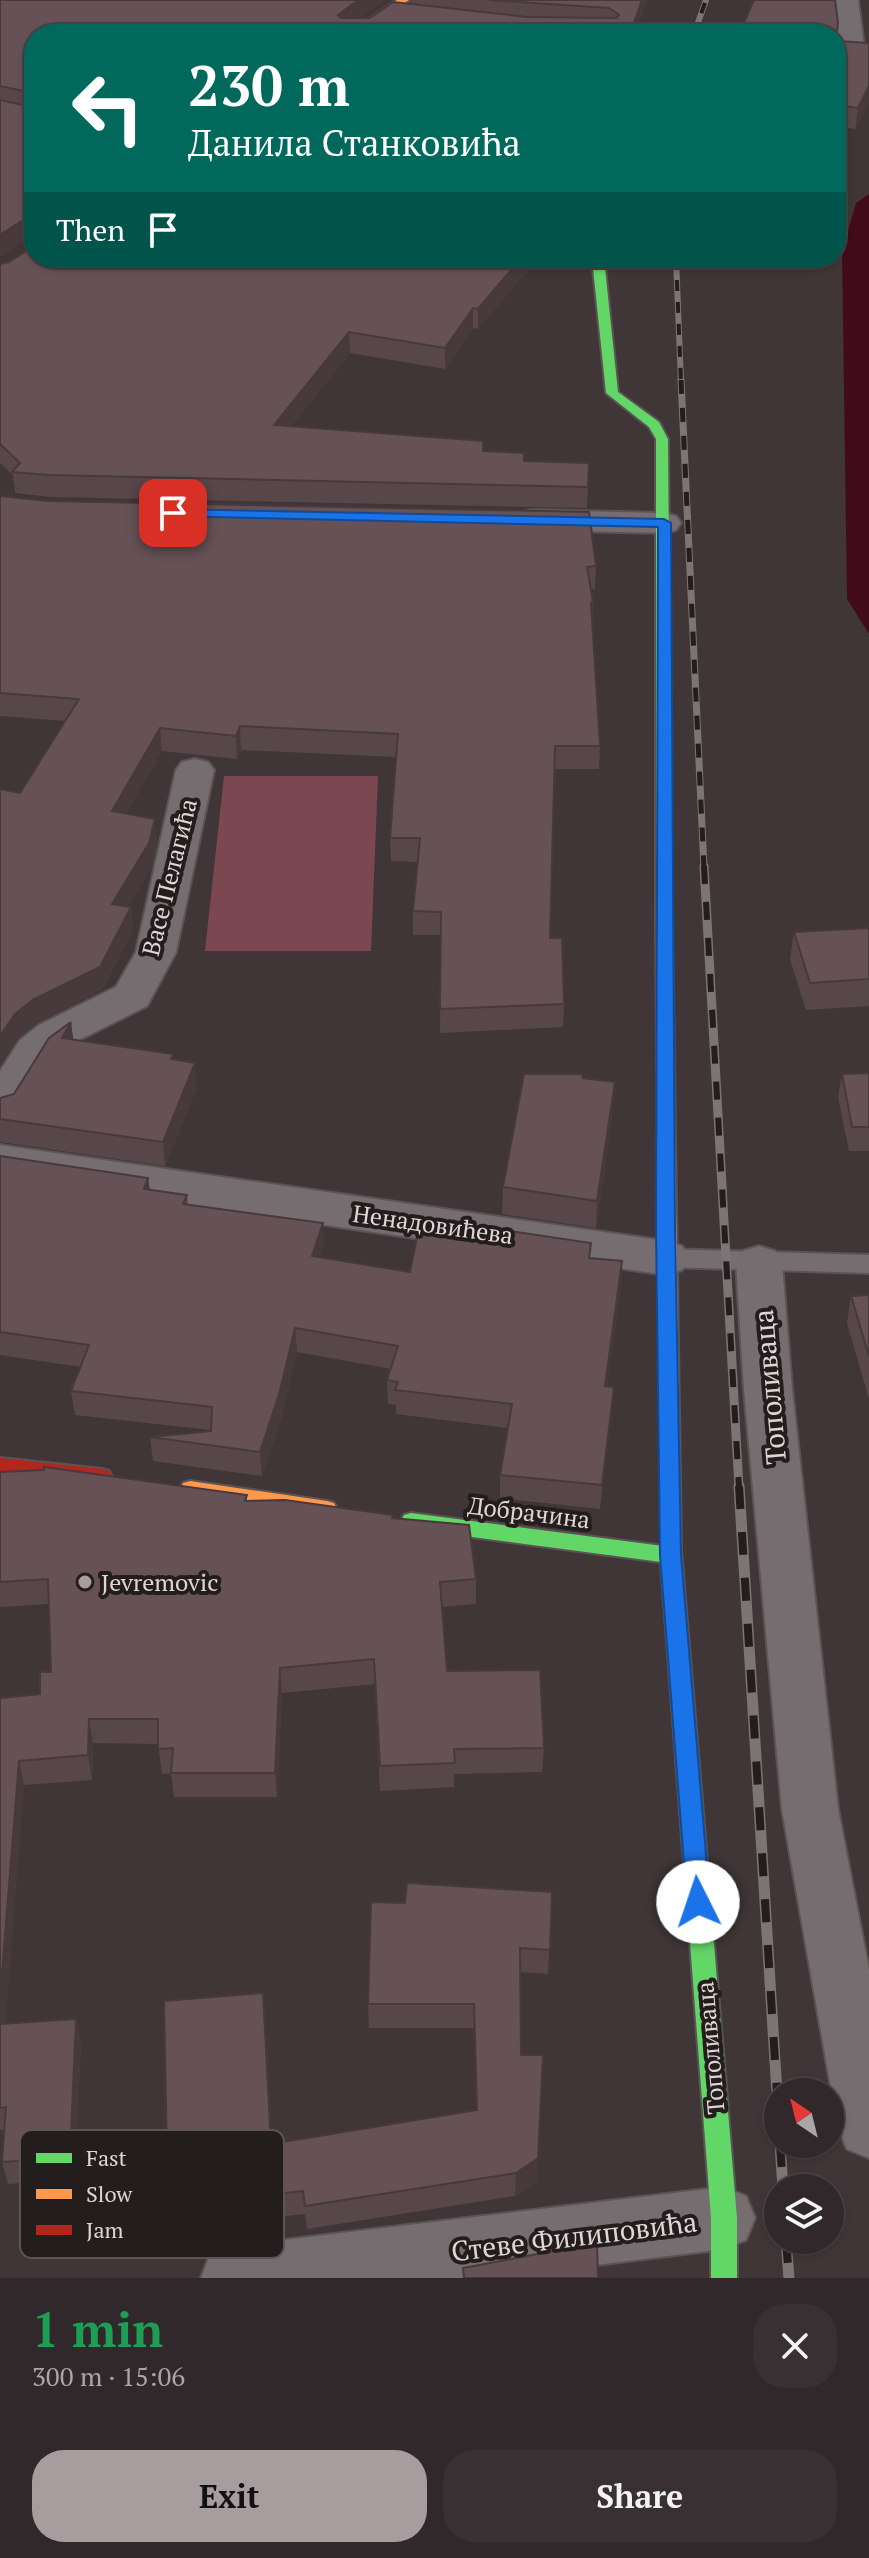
<!DOCTYPE html>
<meta charset="utf-8">
<style>
body{margin:0;font-family:"PT Serif",serif;background:#383032;color:#f1f3f6;height:100vh;display:flex;flex-direction:column;font-size:30px;white-space:nowrap}
*{box-sizing:border-box;margin:0}
p{font-size:26px;color:#a8a6a8}
.icon{flex:none;width:44px;height:44px;fill:none;stroke:currentColor;stroke-width:2;stroke-linecap:round;stroke-linejoin:round}
.map{position:relative;height:2278px;overflow:hidden}
.drawer{display:flex;flex-direction:column;background:#30282a;flex:1}
.drawer>*{flex:none}
.banner{position:absolute;left:24px;top:24px;width:822px;height:244px;border-radius:32px;box-shadow:0 2px 6px #0004,0 0 0 2px #4b4447;background:#00695c;color:#fff;overflow:hidden}
.needle{width:52px;rotate:325deg}
.buttons{position:absolute;left:764px;top:2078px;display:grid;gap:16px}
.buttons a{display:grid;place-items:center;width:80px;height:80px;border-radius:50%;background:#30282a;box-shadow:0 2px 6px #0004,0 0 0 2px #4b4447;font-size:40px}
.pin{position:absolute;display:grid;place-items:center;width:68px;height:68px;color:#fff;margin:-34px;border-radius:16px;box-shadow:0 4px 12px #0006}
.me{position:absolute;width:88px;margin:-44px;rotate:356deg;stroke-linejoin:round;filter:drop-shadow(0 0 6px #0008)}
.turn{display:flex;align-items:center;gap:28px;height:168px;padding:0 32px;font-size:36px}
.turn .icon{width:104px;height:104px;stroke-width:2.5}
.turn b{display:block;font-size:56px;line-height:68px}
.then{display:flex;align-items:center;height:76px;padding:0 32px;background:#0003;gap:16px;font-size:30px}
.round{display:grid;place-items:center;flex:none;width:84px;height:84px;border-radius:32px;background:#383032}
.headline{display:flex;align-items:center;justify-content:space-between;height:136px;padding:0 32px}
h1{font-size:48px;font-weight:700;line-height:60px;color:#1e9e55}
.cta{display:flex;gap:16px;margin-top:auto;padding:16px 32px}
.cta a{flex:1;height:92px;border-radius:32px;background:#a79d9f;color:#111;font-size:32px;font-weight:700;line-height:92px;text-align:center}
.cta a+a{background:#383032;color:#f1f3f6}
.map>svg:first-child{display:block}
.green{fill:#7b4852}
.water{fill:#420b1c}
.lines{fill:none;stroke-linecap:round;stroke-linejoin:round}
.lane-casing{stroke:#5b5354;stroke-width:4}
.street-casing{stroke:#5b5354;stroke-width:4}
.fast-casing{stroke:#5b5354;stroke-width:4}
.slow-casing{stroke:#5b5354;stroke-width:4}
.jam-casing{stroke:#5b5354;stroke-width:4}
.lane{fill:#756d6f;fill-rule:evenodd}
.street{fill:#756d6f;fill-rule:evenodd}
.fast{fill:#63d668;fill-rule:evenodd}
.slow{fill:#ff974d;fill-rule:evenodd}
.jam{fill:#b3261e;fill-rule:evenodd}
.rail-far3-casing{stroke:#7c7575;stroke-width:6}
.rail-far2-casing{stroke:#7c7575;stroke-width:7}
.rail-far1-casing{stroke:#7c7575;stroke-width:9}
.rail-casing{stroke:#7c7575;stroke-width:11}
.rail-far3{stroke:#241d1e;stroke-width:4;stroke-dasharray:11;stroke-linecap:butt}
.rail-far2{stroke:#241d1e;stroke-width:5;stroke-dasharray:14;stroke-linecap:butt}
.rail-far1{stroke:#241d1e;stroke-width:6;stroke-dasharray:18;stroke-linecap:butt}
.rail{stroke:#241d1e;stroke-width:8;stroke-dasharray:23;stroke-linecap:butt}
.wall{fill:#58474a}
.shaded-wall{fill:#47393c}
.building{fill:#665256;stroke:#47393c;stroke-width:2}
.route{fill:#1a73e8;stroke:#114b97;stroke-width:2}
.poi-dot{fill:#a79d9f;stroke:#241d1e;stroke-width:3}
.labels{text-anchor:middle;dominant-baseline:central;stroke-width:8;stroke-linejoin:round;paint-order:stroke}
.street-label{font-size:24px;fill:#dfd5d6;stroke:#241d1e}
.poi-label{font-size:24px;fill:#dfd5d6;stroke:#241d1e;text-anchor:start}
.near-street-label{font-size:28px;fill:#dfd5d6;stroke:#241d1e}
.key{fill:#241d1e;stroke:#5c5455;stroke-width:2}
.key-label{font-size:22px;fill:#dfd5d6}
</style>
<div class="map">
<svg width="869" height="2278" viewBox="0 0 869 2278">
<rect width="100%" height="100%" fill="#403638"/>
<polygon class="green" points="224,776 378,776 371,951 205,951"/>
<polygon class="water" points="869,194 869,634 847,599 842,252 856,203"/>
<g class="lines">
<defs>
<polygon id="lane" points="666,1249 869,1255 869,1273 666,1267 657,1264 653,1258 657,1252"/>
<g id="street">
<polygon points="834,0 858,0 865,54 861,59 836,59 836,45 839,45"/>
<polygon points="531,510 664,513 676,516 681,523 676,530 664,533 531,530 519,527 514,520 519,513"/>
<polygon points="195,759 208,762 214,770 176,952 147,1006 69,1045 50,1060 15,1116 0,1120 0,1071 20,1040 39,1025 116,987 136,952 176,770 182,762"/>
<polygon points="0,1145 666,1241 682,1246 689,1258 682,1270 666,1275 0,1177"/>
<polygon points="759,1246 775,1251 782,1263 792,1389 838,1809 869,1970 869,2158 847,2149 838,2128 782,1809 744,1389 736,1263 743,1251"/>
<polygon points="724,2187 746,2196 755,2218 746,2240 724,2249 491,2278 201,2278 210,2255 233,2246"/>
</g>
<g id="fast">
<polygon points="599,264 605,268 618,392 659,422 668,439 672,925 664,930 656,925 656,439 649,427 606,393 593,268"/>
<polygon points="411,1513 663,1546 671,1543 678,1545 681,1551 737,2218 737,2278 711,2278 711,2218 661,1562 411,1529 404,1527 401,1521 404,1515"/>
</g>
<g id="slow">
<polygon points="397,0 409,0 360,34 348,34"/>
<polygon points="664,920 672,925 681,1551 678,1557 671,1559 664,1557 661,1551 656,925"/>
<polygon points="190,1481 327,1501 334,1503 337,1509 334,1515 327,1517 190,1497 183,1495 180,1489 183,1483"/>
</g>
<polygon id="jam" points="0,1458 102,1469 109,1471 112,1477 109,1483 102,1485 0,1474"/>
</defs>
<use href="#lane" class="lane-casing"/>
<use href="#street" class="street-casing"/>
<use href="#fast" class="fast-casing"/>
<use href="#slow" class="slow-casing"/>
<use href="#jam" class="jam-casing"/>
<use href="#lane" class="lane"/>
<use href="#street" class="street"/>
<use href="#fast" class="fast"/>
<use href="#slow" class="slow"/>
<use href="#jam" class="jam"/>
<defs>
<g id="rail-far3">
<polyline points="694,34 706,0"/>
<polyline points="676,258 681,382"/>
</g>
<polyline id="rail-far2" points="681,380 704,868"/>
<polyline id="rail-far1" points="704,866 739,1488"/>
<g id="rail">
<polyline points="739,1486 778,2109"/>
<polyline points="780,2144 783,2188"/>
<polyline points="786,2240 789,2278"/>
</g>
</defs>
<use href="#rail-far3" class="rail-far3-casing"/>
<use href="#rail-far2" class="rail-far2-casing"/>
<use href="#rail-far1" class="rail-far1-casing"/>
<use href="#rail" class="rail-casing"/>
<use href="#rail-far3" class="rail-far3"/>
<use href="#rail-far2" class="rail-far2"/>
<use href="#rail-far1" class="rail-far1"/>
<use href="#rail" class="rail"/>
</g>
<g class="wall">
<polygon points="0,0 384,0 359,18 370,18 410,4 410,0 647,0 635,34 34,34 34,240 22,242 0,257"/>
<polygon points="836,41 869,43 869,102 855,129 836,126"/>
<polygon points="34,258 538,258 478,329 473,328 445,369 350,353 291,426 483,451 524,461 588,487 587,508 51,497 15,493 13,475 0,463 0,264"/>
<polygon points="0,496 596,566 595,589 591,589 593,602 592,625 600,746 599,769 554,769 550,938 564,1004 563,1027 440,1033 441,935 413,935 413,911 418,862 391,861 390,838 396,757 241,750 237,759 162,751 126,813 157,842 152,867 127,906 131,907 133,930 102,990 38,1022 18,1038 20,793 66,721 0,716"/>
<polygon points="869,928 869,1006 806,1010 790,959 794,932"/>
<polygon points="71,1022 73,1040 174,1060 197,1087 165,1166 0,1142 0,1098 14,1094"/>
<polygon points="869,1073 869,1151 849,1151 838,1097 842,1074"/>
<polygon points="583,1078 613,1108 596,1228 502,1214 503,1187"/>
<polygon points="0,1156 148,1178 150,1190 187,1195 188,1205 324,1246 320,1257 410,1272 590,1258 622,1261 621,1285 607,1386 612,1411 600,1509 500,1498 500,1475 508,1428 396,1414 396,1405 388,1404 387,1380 391,1369 297,1352 282,1415 262,1476 153,1461 150,1437 211,1431 211,1430 75,1415 71,1391 81,1367 0,1355"/>
<polygon points="869,1295 869,1399 847,1323 851,1296"/>
<polygon points="0,1472 247,1495 247,1501 393,1518 476,1579 476,1604 442,1607 447,1671 544,1748 542,1772 454,1774 454,1787 380,1791 375,1684 282,1693 277,1797 174,1797 171,1773 162,1774 158,1744 93,1743 92,1780 24,1785 5,2023 81,2042 75,2179 8,2184 2,2162 4,2130 0,2130 0,1698 40,1694 51,1672 49,1604 0,1607"/>
<polygon points="552,1892 548,1974 520,1972 521,2055 537,2181 515,2196 307,2229 305,2214 172,2228 168,2205 265,2017 272,2144 476,2110 474,2028 369,2028 368,2004 405,1903"/>
</g>
<g class="shaded-wall">
<polygon points="358,0 384,0 338,34 338,15"/>
<polygon points="642,0 647,0 635,34 630,34"/>
<polygon points="869,86 869,102 855,129 858,108"/>
<polygon points="34,134 34,156 27,142"/>
<polygon points="34,219 34,240 22,242 0,257 0,235 20,222"/>
<polygon points="521,258 538,258 478,329 478,309"/>
<polygon points="473,308 473,328 445,369 445,348"/>
<polygon points="349,332 350,353 275,446 274,425"/>
<polygon points="240,726 241,750 237,759 236,736"/>
<polygon points="160,728 162,751 115,834 112,811"/>
<polygon points="155,819 157,842 152,867 114,927 112,904"/>
<polygon points="131,907 133,930 102,990 38,1022 18,1038 0,1066 0,1036 15,1014"/>
<polygon points="71,1022 74,1046 62,1038"/>
<polygon points="195,1063 197,1087 165,1166 163,1142"/>
<polygon points="615,1082 613,1108 596,1228 597,1201"/>
<polygon points="148,1178 151,1202 144,1189"/>
<polygon points="323,1223 324,1246 313,1280 312,1256"/>
<polygon points="622,1261 621,1285 604,1410 605,1386"/>
<polygon points="295,1328 297,1352 282,1415 262,1476 260,1452"/>
<polygon points="614,1387 612,1411 600,1509 602,1485"/>
<polygon points="280,1668 282,1693 277,1797 275,1773"/>
<polygon points="89,1719 93,1743 92,1780 88,1755"/>
<polygon points="19,1761 24,1785 4,2047 0,2032 0,1998"/>
<polygon points="263,1993 265,2017 273,2167 271,2144"/>
<polygon points="76,2019 81,2042 75,2179 70,2157"/>
<polygon points="538,2158 537,2181 515,2196 516,2173"/>
</g>
<g class="building">
<polygon points="0,0 358,0 338,15 341,18 370,18 393,2 527,17 616,18 619,15 609,8 489,0 642,0 630,34 34,34 34,99 33,93 0,86"/>
<polygon points="754,0 835,0 838,22 836,41 836,34 739,34"/>
<polygon points="836,41 869,43 869,86 858,108 836,105"/>
<polygon points="0,100 31,107 34,104 34,134 27,142 34,157 34,225 34,219 20,222 0,235"/>
<polygon points="34,246 34,258 521,258 478,309 473,308 445,348 349,332 274,425 483,441 483,451 524,453 524,461 589,463 588,487 49,475 12,472 20,463 0,444 0,264 9,262"/>
<polygon points="0,496 48,501 589,512 596,566 587,567 593,602 591,603 600,746 555,746 550,938 562,938 564,1004 440,1009 441,912 413,911 420,838 390,838 398,734 240,726 236,736 160,728 112,811 155,819 149,843 112,904 131,907 100,967 34,999 15,1014 0,1036 0,789 20,793 79,699 0,693"/>
<polygon points="869,928 869,979 810,983 794,932"/>
<polygon points="71,1022 62,1038 173,1054 171,1059 195,1063 163,1142 0,1119 0,1098 14,1094 49,1038"/>
<polygon points="869,1073 869,1127 852,1127 842,1074"/>
<polygon points="524,1074 582,1074 583,1078 615,1082 597,1201 503,1187"/>
<polygon points="0,1156 148,1178 144,1189 187,1195 183,1204 323,1223 312,1256 410,1272 418,1232 494,1240 496,1229 591,1243 589,1258 622,1261 605,1386 614,1387 602,1485 500,1475 512,1404 395,1390 398,1382 387,1380 398,1346 295,1328 280,1391 260,1452 150,1437 211,1431 212,1407 71,1391 89,1345 0,1332"/>
<polygon points="869,1295 869,1356 851,1296"/>
<polygon points="44,1467 247,1495 245,1501 285,1500 393,1515 392,1518 469,1525 476,1579 440,1582 447,1671 540,1670 544,1748 454,1749 455,1763 380,1766 374,1659 280,1668 275,1773 171,1773 173,1748 158,1749 158,1719 89,1719 88,1755 19,1761 0,1998 0,1698 40,1694 40,1672 51,1672 48,1579 0,1582 0,1472 44,1470"/>
<polygon points="407,1883 552,1892 550,1950 520,1948 521,2055 543,2055 538,2158 516,2173 305,2206 303,2191 168,2205 164,2001 263,1993 271,2144 477,2110 474,2004 368,2004 371,1902 405,1903"/>
<polygon points="76,2019 70,2157 2,2162 6,2107 0,2108 0,2024"/>
<polygon points="597,2243 598,2278 464,2278 463,2268"/>
</g>
<polygon class="route" points="173,509 664,519 671,523 675,1226 681,1555 710,1902 707,1910 698,1913 690,1910 687,1902 660,1555 656,1226 658,527 169,516 167,513"/>
<circle class="poi-dot" cx="85" cy="1582" r="8"/>
<g class="labels">
<g class="street-label">
<text transform="translate(169 877) rotate(-76)">Васе Пелагића</text>
<text transform="translate(433 1224) rotate(8)">Ненадовићева</text>
<text transform="translate(529 1512) rotate(7)">Добрачина</text>
<text transform="translate(710 2048) rotate(-95)">Тополиваца</text>
</g>
<g class="poi-label">
<text x="101" y="1582">Jevremovic</text>
</g>
<g class="near-street-label">
<text transform="translate(769 1387) rotate(-95)">Тополиваца</text>
<text transform="translate(574 2236) rotate(-7)">Стеве Филиповића</text>
</g>
</g>
<rect x="20" y="2130" width="264" height="128" rx="12" class="key"/>
<rect x="36" y="2153" width="36" height="10" fill="#63d668"/>
<rect x="36" y="2189" width="36" height="10" fill="#ff974d"/>
<rect x="36" y="2225" width="36" height="10" fill="#b3261e"/>
<g class="key-label">
<text x="86" y="2166">Fast</text>
<text x="86" y="2202">Slow</text>
<text x="86" y="2238">Jam</text>
</g>
</svg>
<div class="buttons">
<a><svg class="needle" viewBox="-14 -14 28 28"><path d="M0-13l5 13h-10z" fill="#e53935"/><path d="M0 13l5-13h-10z" fill="#a8a6a8"/></svg></a>
<a><svg class="icon" aria-label="layers" viewBox="0 0 24 24"><path d="M12 4l9 5-9 5-9-5zM3 14l9 5 9-5"/></svg></a>
</div>
<div class="pin" style="left:173px;top:513px;background:#d93025"><svg class="icon" aria-label="arrive" viewBox="0 0 24 24"><path d="M6 21V4h12l-3 4 3 4H6"/></svg></div>
<svg class="me" style="left:698px;top:1902px" viewBox="-20 -20 40 40"><circle r="19" fill="#fff"/><path d="M0-13L10 11 0 6-10 11z" fill="#1a73e8"/></svg>
<div class="banner">
<div class="turn"><svg class="icon" aria-label="left" viewBox="0 0 24 24"><path d="M17 20v-9H6M10 6l-5 5 5 5"/></svg><div><b>230 m</b>Данила Станковића</div></div>
<div class="then">Then<svg class="icon" aria-label="arrive" viewBox="0 0 24 24"><path d="M6 21V4h12l-3 4 3 4H6"/></svg></div>
</div>
</div>
<section class="drawer">
<div class="headline"><div><h1>1 min</h1><p>300 m · 15:06</p></div><a class="round"><svg class="icon" aria-label="close" viewBox="0 0 24 24"><path d="M6 6l12 12M18 6L6 18"/></svg></a></div>
<div class="cta"><a>Exit</a><a>Share</a></div>
</section>
